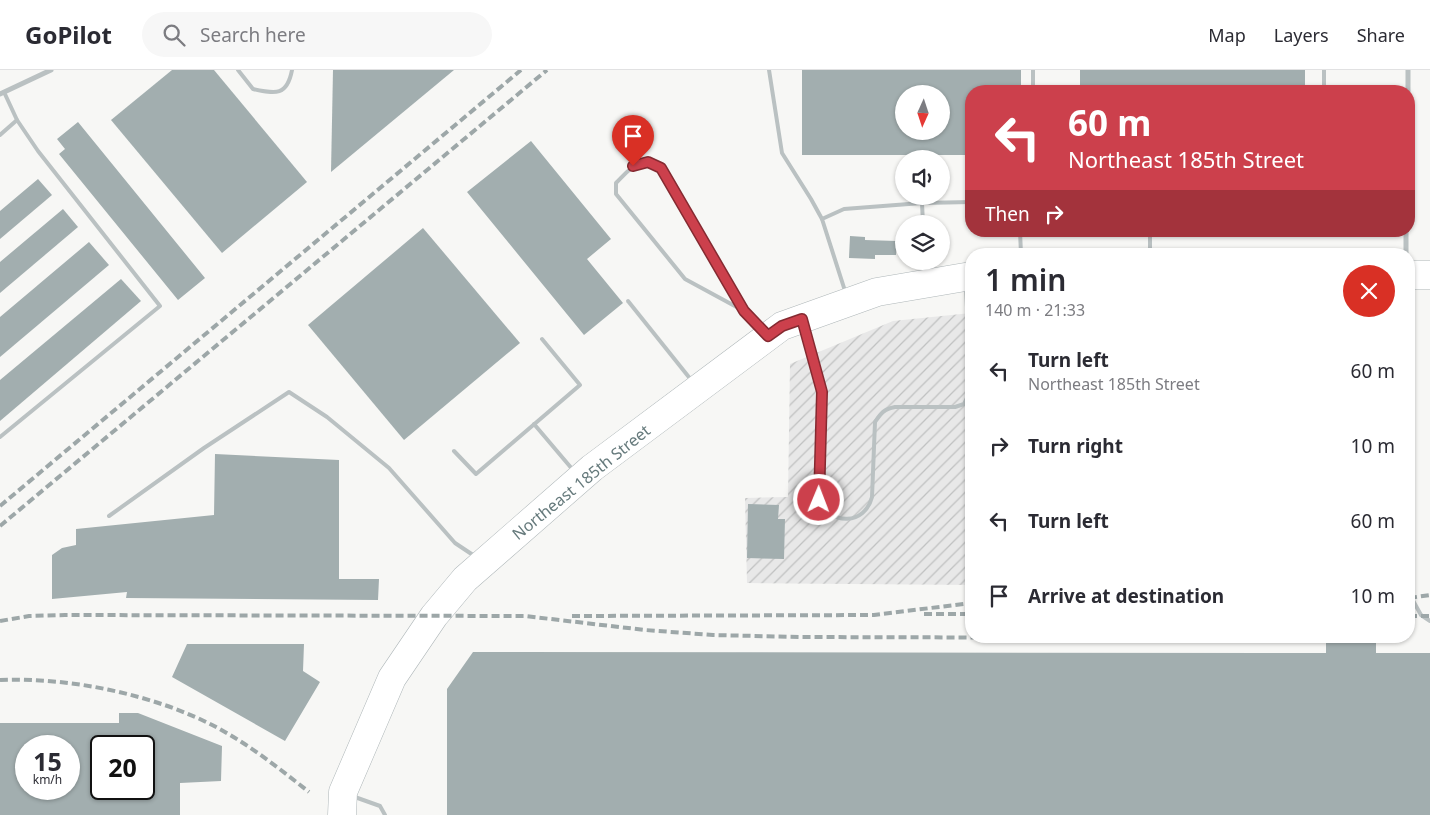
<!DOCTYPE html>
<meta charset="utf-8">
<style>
body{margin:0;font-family:"Noto Sans",sans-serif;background:#f7f7f7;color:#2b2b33;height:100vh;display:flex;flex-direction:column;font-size:19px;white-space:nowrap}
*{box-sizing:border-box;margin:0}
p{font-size:16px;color:#7c7c81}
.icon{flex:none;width:28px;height:28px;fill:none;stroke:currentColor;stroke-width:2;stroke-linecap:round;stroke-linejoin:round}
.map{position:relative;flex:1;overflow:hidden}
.sheet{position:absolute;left:965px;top:178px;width:450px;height:395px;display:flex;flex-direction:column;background:#fff;border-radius:20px;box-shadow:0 1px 4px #0004}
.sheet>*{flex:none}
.banner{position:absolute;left:965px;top:15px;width:450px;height:152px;border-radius:20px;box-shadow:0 1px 4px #0004;background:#cc404c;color:#fff;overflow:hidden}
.needle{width:32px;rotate:183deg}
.buttons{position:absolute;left:895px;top:15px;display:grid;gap:10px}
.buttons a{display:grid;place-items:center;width:55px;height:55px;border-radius:50%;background:#fff;box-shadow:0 1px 4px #0004;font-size:25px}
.speed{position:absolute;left:15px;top:665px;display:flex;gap:10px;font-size:25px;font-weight:700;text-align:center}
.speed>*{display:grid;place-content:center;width:65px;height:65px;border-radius:50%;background:#fff;box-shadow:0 1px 4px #0004;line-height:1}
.speed small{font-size:12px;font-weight:400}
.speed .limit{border:2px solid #111;border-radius:8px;background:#fff;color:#111}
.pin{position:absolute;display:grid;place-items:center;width:42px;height:42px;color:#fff;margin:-51px -21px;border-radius:50% 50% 50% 0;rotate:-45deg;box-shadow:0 0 5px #0007}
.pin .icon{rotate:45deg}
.me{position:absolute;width:55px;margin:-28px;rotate:1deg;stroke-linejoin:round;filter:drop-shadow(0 0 4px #0008)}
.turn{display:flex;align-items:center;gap:18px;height:105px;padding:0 20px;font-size:22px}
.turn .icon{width:65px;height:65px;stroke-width:2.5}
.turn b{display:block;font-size:35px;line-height:42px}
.then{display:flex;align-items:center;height:48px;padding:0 20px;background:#0003;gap:10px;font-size:19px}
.round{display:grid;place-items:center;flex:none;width:52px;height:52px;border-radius:26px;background:#f7f7f7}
.headline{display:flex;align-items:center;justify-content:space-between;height:85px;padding:0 20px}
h1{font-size:30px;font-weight:600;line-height:38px}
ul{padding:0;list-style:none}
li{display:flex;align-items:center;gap:15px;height:75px;padding:0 20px}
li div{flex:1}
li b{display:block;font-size:19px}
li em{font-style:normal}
header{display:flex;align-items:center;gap:30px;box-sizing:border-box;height:70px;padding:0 25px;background:#fff;border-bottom:1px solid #e1e1e2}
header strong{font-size:24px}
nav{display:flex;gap:28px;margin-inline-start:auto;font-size:18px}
.search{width:350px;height:45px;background:#f7f7f7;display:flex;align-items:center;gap:12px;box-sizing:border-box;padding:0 18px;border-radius:28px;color:#7c7c81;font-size:19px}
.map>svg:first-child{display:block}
.industrial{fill:url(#industrial-furrows)}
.building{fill:#a2aeaf;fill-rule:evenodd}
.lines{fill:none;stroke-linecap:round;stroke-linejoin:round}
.secondary-casing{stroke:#afb7b9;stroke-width:29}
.lane{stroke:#bac1c2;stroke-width:4}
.street{stroke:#bac1c2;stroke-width:5}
.secondary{stroke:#fff;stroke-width:28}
.rail{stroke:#9da7a8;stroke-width:4;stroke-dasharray:8 4;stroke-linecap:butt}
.route-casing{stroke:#852a31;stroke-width:12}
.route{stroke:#cc404c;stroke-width:9}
.labels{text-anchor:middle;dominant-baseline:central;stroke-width:5;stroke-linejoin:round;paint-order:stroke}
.street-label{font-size:16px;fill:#667a7c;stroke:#fff}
</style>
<header>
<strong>GoPilot</strong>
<div class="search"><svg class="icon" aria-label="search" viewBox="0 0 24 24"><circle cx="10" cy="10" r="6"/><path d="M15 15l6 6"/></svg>Search here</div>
<nav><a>Map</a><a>Layers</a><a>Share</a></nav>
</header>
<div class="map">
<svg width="1430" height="745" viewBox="0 0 1430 745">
<defs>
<pattern id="industrial-furrows" width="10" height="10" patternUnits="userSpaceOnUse" patternTransform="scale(1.25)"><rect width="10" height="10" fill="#e8e8e8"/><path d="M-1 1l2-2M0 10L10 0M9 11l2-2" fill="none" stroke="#c0c1c1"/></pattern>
</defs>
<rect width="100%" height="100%" fill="#f7f7f5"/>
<polygon class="industrial" points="971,243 971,515 747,513 745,428 788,427 790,294 893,251"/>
<g class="building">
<polygon points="172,0 214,0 307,112 222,183 111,50"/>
<polygon points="333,0 454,0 331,102"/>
<path d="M802 0H1021V21H971V85H802ZM904 24H941V61H904Z"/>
<rect x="1080" y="0" width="225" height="21"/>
<polygon points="78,52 205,208 178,230 59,84 65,79 57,69"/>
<polygon points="531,71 611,169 587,189 623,233 584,265 467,122"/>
<polygon points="38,109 52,125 0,169 0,141"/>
<polygon points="63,139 78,157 0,223 0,192"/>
<polygon points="423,158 520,273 404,370 308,255"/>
<polygon points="850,166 865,167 865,170 897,171 896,185 875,185 875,189 849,188"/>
<polygon points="89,172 109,195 0,287 0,247"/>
<polygon points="121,209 141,231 0,351 0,310"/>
<polygon points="215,384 339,390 339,509 379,509 378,530 126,528 127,522 52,529 52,485 62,478 76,475 76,459 214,445"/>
<polygon points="748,434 779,435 778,449 785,449 784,489 747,488"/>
<polygon points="1326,566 1376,566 1376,583 1430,583 1430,745 447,745 447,619 473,582 1326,583"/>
<polygon points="187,574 304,574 303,601 320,612 285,671 172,607"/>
<path d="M119 643H138L222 676 221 711 180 713V745H0V653H119ZM26 676H69V719H26ZM101 676H144V719H101Z"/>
</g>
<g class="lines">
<defs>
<g id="secondary">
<polyline points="1409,205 1430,205"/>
<polyline points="342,745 343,722 392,608 434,546 465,509 592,398 782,256 877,222 971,206"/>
</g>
</defs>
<use href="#secondary" class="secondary-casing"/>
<g class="lane">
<path d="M238 0 253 19C276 24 287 26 292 0"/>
<polyline points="769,0 782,83 811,129 822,149"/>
<polyline points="1033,0 1033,21"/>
<polyline points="1324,21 1324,0"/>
<polyline points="0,65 17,50 4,22"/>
<polyline points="923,154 922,133 971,132"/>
<polyline points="1020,161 1021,184"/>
<polyline points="1150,184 1150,161"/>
<polyline points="925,191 926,204"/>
<polyline points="846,224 822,149 844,139 922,133"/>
<polyline points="628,231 692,311"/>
<path d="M744 241 685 209 616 124V113C632 97 637 87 661 98L744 241 761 259"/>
<path d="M804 258 822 322 819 430C831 456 865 455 872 427L875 352C881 343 884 339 895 337H955L964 334 968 326 969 278 966 217"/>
<polyline points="534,354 573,400"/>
<polyline points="0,367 160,236 38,81 17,50"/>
<polyline points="454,381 476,404 580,315 542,269"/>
<polyline points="109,446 204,378 289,322 327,347 389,398 455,473 476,487"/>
<polyline points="1409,459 1411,527 1421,545 1430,551"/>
<polyline points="352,726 380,736 385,745"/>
</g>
<g class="street">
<polyline points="1408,21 1408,0"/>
<polyline points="0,24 51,0"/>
<polyline points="1406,184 1406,161"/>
</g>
<use href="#secondary" class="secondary"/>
<g class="rail">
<polyline points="0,436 521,0"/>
<polyline points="0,456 547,0"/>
<polyline points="1409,528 1430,525"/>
<polyline points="924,544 971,544"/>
<polyline points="572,546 874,545 971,533"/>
<polyline points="1409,546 1430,546"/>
<polyline points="0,551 29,546 65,545 525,546 645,560 713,565 801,567 1163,568"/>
<path d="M0 610C71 607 156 625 218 658 251 676 280 699 309 722"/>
</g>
</g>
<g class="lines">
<defs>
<polyline id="route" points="633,96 648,92 661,98 744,241 768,266 782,256 802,249 822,322 819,430"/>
</defs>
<use href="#route" class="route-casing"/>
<use href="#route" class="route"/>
</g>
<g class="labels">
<g class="street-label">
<text transform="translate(581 412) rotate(-39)">Northeast 185th Street</text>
</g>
</g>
</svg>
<div class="buttons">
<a><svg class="needle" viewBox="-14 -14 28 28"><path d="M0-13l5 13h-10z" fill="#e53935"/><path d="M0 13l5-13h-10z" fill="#7c7c81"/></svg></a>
<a><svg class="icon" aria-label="sound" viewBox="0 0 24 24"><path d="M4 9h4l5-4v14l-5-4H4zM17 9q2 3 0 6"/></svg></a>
<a><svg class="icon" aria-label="layers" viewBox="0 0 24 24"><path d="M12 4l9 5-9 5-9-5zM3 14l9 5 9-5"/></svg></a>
</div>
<div class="speed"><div>15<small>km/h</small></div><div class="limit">20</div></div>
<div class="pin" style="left:633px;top:96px;background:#d93025"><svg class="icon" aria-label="arrive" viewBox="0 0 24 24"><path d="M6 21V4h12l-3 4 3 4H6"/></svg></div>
<svg class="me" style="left:819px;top:430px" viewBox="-20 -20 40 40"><circle r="17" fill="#cc404c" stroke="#fff" stroke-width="3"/><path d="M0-11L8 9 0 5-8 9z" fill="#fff"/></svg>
<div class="banner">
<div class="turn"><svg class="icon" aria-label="left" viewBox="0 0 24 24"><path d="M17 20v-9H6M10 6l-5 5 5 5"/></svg><div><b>60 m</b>Northeast 185th Street</div></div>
<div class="then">Then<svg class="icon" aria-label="right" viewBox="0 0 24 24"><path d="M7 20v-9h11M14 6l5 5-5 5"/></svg></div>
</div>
<section class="sheet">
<div class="headline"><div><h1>1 min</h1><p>140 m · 21:33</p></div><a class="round" style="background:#d93025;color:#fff"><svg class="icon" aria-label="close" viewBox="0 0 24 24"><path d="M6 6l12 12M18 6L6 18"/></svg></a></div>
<ul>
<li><svg class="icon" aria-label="left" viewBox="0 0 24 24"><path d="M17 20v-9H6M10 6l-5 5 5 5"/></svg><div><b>Turn left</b><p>Northeast 185th Street</p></div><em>60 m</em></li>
<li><svg class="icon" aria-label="right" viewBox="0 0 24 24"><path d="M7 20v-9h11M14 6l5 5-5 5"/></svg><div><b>Turn right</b></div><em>10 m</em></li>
<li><svg class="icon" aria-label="left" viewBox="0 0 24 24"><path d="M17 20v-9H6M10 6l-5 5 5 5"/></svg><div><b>Turn left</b></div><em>60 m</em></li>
<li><svg class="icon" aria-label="arrive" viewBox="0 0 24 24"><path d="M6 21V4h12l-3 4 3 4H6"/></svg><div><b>Arrive at destination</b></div><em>10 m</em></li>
</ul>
</section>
</div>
